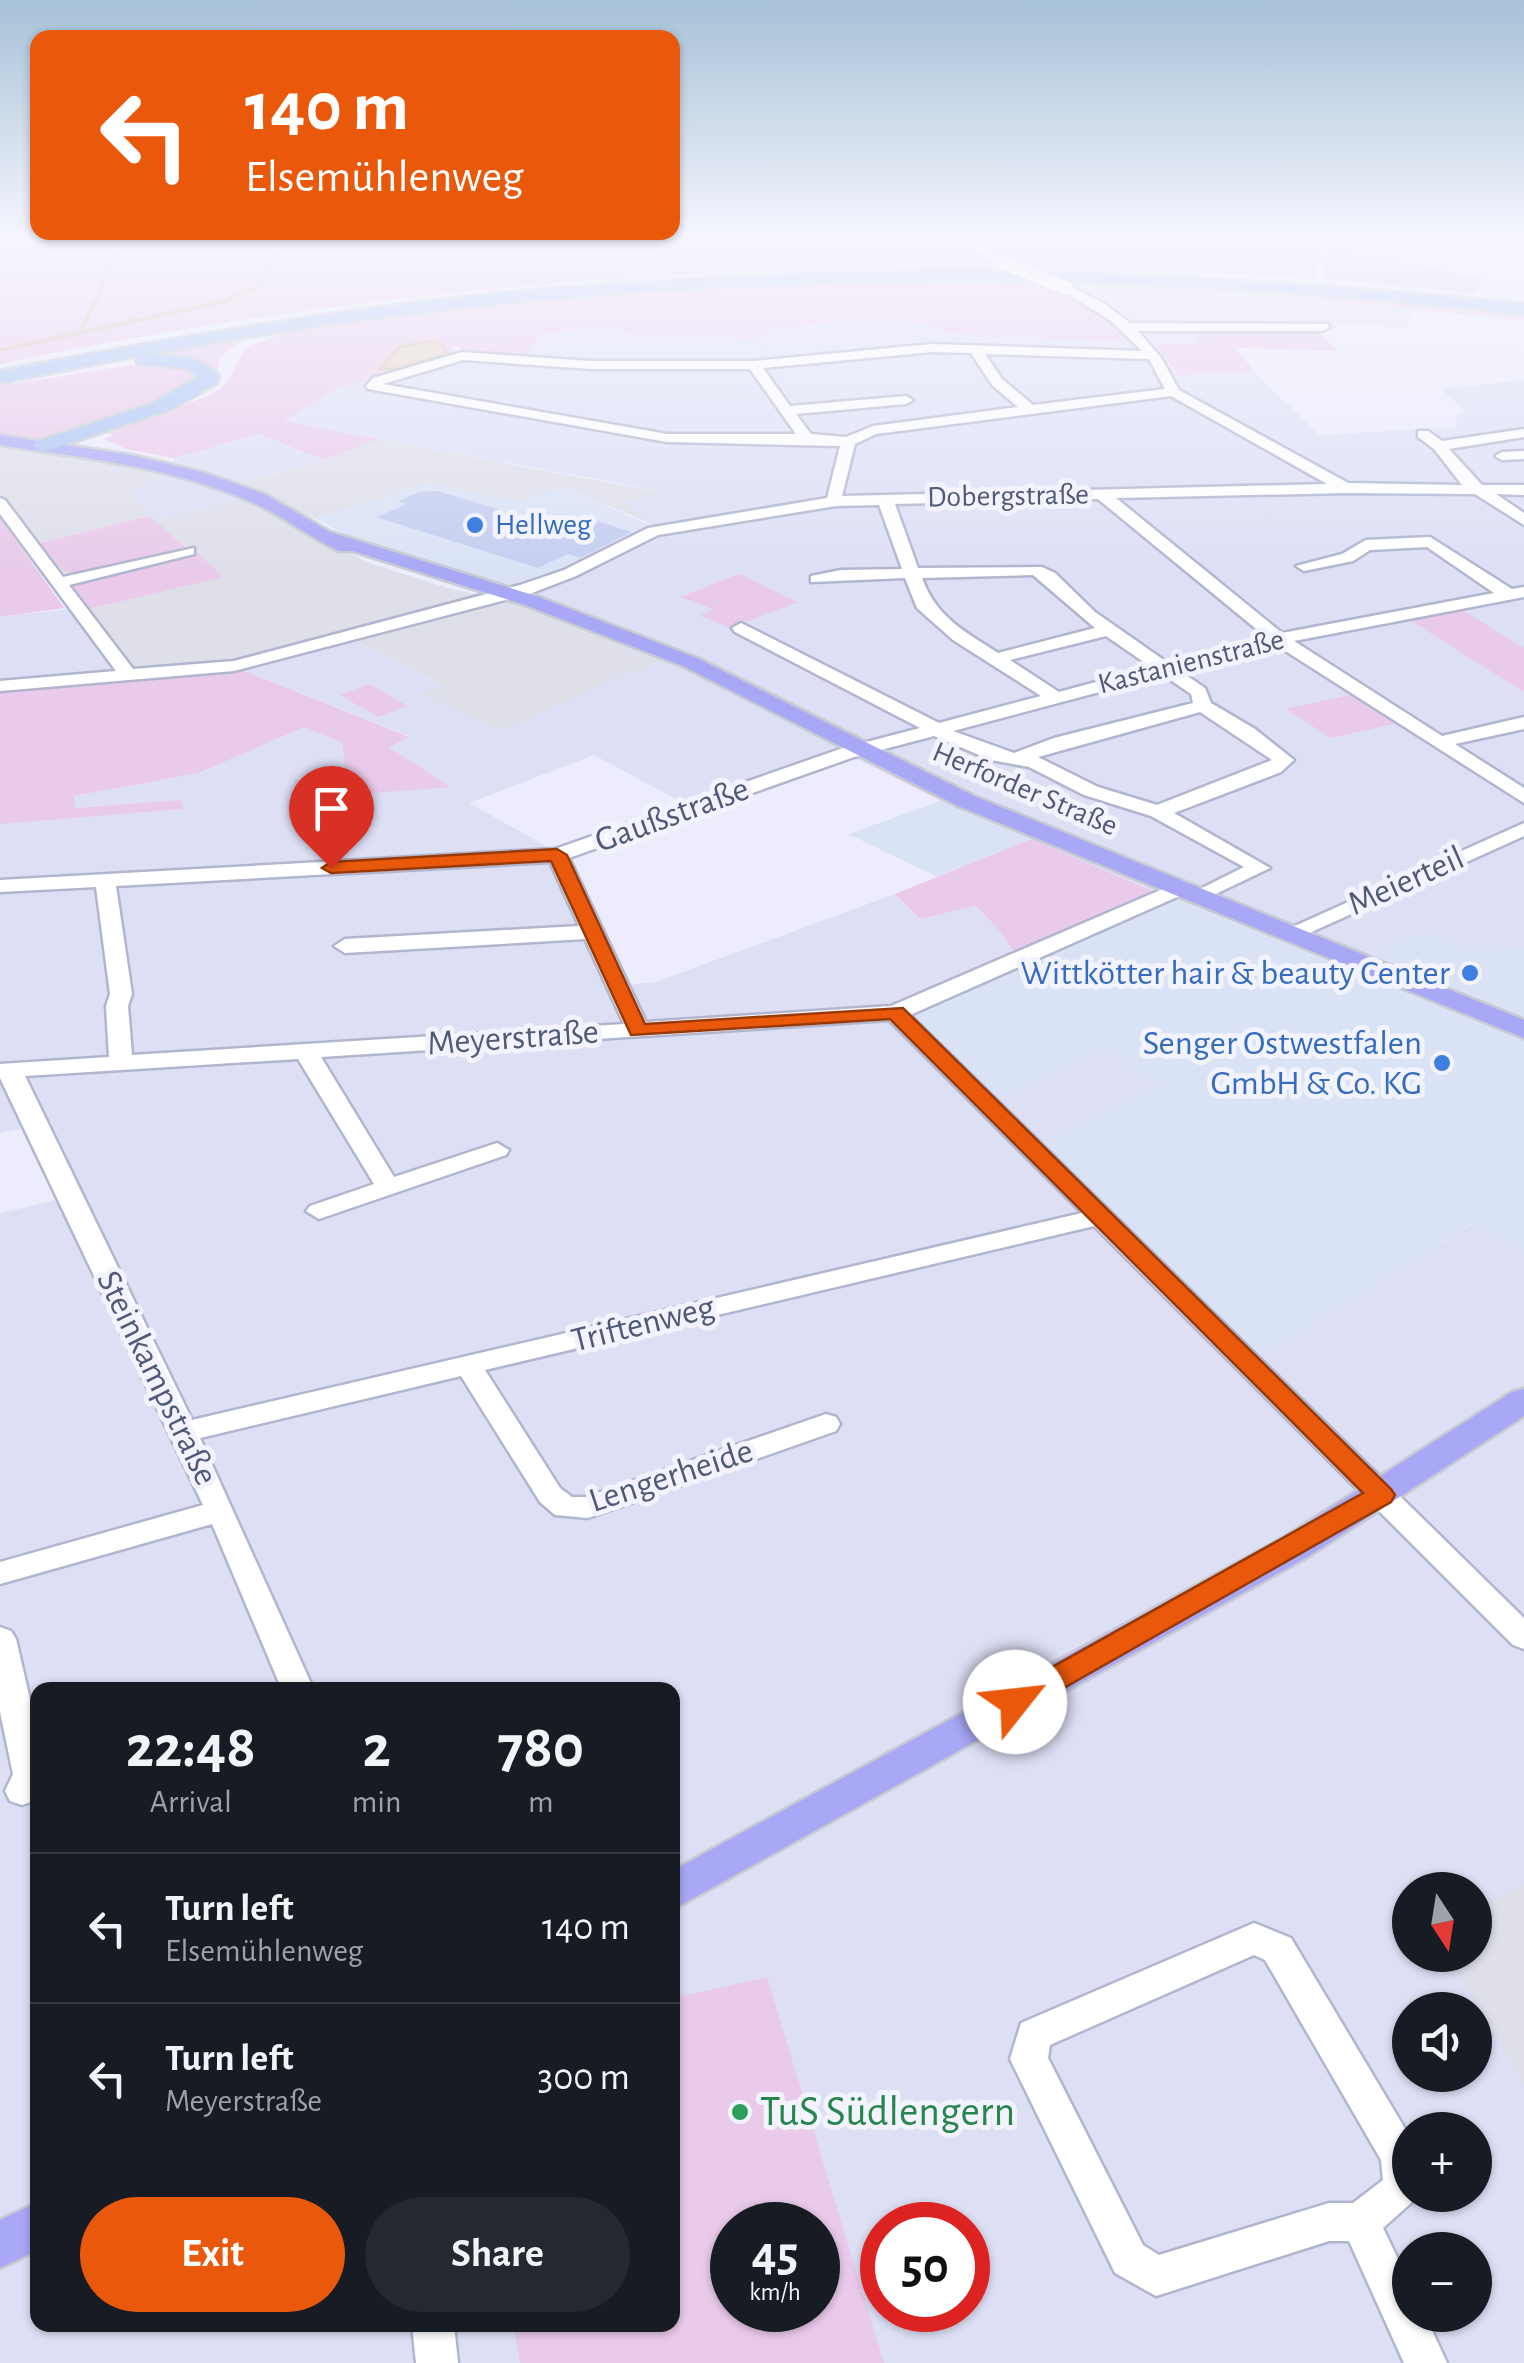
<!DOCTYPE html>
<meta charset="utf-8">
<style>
body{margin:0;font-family:"Alegreya Sans",sans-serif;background:#242831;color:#f1f3f6;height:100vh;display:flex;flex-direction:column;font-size:38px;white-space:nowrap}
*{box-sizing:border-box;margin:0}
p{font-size:32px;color:#9ea1a6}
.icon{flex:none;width:55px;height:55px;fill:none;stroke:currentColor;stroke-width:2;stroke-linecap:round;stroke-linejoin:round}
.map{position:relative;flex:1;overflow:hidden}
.side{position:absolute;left:30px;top:1682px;width:650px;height:650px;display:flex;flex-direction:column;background:#171b24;border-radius:20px;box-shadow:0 2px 8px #0004}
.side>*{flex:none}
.banner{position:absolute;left:30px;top:30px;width:650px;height:210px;border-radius:20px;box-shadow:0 2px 8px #0004;background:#ea580c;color:#fff;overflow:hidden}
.needle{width:65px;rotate:168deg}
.tools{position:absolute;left:1392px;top:1872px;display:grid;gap:20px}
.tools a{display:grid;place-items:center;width:100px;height:100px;border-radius:50%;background:#171b24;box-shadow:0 2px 8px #0004;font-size:50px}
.speed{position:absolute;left:710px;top:2202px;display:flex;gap:20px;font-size:50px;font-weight:700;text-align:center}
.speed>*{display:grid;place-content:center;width:130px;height:130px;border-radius:50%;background:#171b24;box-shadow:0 2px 8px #0004;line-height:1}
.speed small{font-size:25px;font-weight:400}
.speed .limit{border:15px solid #d22;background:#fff;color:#111}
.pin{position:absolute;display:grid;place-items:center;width:85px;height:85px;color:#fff;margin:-102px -42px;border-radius:50% 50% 50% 0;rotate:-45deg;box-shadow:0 0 10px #0007}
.pin .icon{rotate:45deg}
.me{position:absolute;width:110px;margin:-55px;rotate:61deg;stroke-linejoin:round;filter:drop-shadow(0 0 8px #0008)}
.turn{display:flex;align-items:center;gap:35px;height:210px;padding:0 50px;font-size:45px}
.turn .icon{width:130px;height:130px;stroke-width:2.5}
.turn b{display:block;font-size:70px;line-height:85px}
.eta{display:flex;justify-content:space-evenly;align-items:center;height:170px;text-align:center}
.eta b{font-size:60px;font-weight:600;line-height:70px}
.action{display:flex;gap:20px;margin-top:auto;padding:20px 50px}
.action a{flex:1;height:115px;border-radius:60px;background:#ea580c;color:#fff;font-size:40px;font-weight:600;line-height:115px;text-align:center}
.action a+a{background:#242831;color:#f1f3f6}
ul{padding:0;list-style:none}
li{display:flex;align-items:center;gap:30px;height:150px;padding:0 50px;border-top:2px solid #363941}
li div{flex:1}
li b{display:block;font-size:38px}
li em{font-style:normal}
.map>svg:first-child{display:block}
.residential{fill:#dddff5;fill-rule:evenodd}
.commercial{fill:#dae3f6}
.industrial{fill:#dedfe9}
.green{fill:#e9caea;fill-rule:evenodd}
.water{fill:#e5d4c0;stroke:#d7c0a7;stroke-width:2.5}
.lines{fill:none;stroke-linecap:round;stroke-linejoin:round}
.stream{stroke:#d7c0a7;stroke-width:4}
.building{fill:#c5cef0}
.minor-casing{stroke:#b1b6ce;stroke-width:5}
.major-casing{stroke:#c7cad3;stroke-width:5}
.highway-casing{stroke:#c7cad3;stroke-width:5}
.minor{fill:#fff;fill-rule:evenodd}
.major{fill:#a9a8f6;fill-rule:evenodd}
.highway{fill:#a6c2f2;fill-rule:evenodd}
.minor-bridge-casing{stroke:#b1b6ce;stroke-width:16;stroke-linecap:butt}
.minor-bridge{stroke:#fff;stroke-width:14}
.route{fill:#ea580c;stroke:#983908;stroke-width:2.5}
.shop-dot{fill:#3f7fe0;stroke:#f3f3fe;stroke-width:4}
.leisure-dot{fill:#2e9e5b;stroke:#f3f3fe;stroke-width:4}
.labels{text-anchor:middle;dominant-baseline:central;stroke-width:10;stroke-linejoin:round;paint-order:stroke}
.far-street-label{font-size:30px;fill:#4f5a77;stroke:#f3f3fe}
.far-shop-label{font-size:30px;fill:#366cbe;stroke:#f3f3fe;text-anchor:start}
.street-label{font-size:35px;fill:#4f5a77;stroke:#f3f3fe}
.shop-label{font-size:35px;fill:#366cbe;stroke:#f3f3fe;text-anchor:end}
.near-leisure-label{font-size:42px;fill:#27864d;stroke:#f3f3fe;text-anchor:start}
</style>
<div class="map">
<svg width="1524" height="2363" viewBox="0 0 1524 2363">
<rect width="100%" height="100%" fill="#ececfc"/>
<g class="residential">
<path d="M877 316 925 322 951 333 1190 329 1203 345H1155L1177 375 1254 371 1319 435 1456 427 1457 415 1466 413 1441 389 1524 380V654L1481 663 1524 692V947L1476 951 1427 931 1346 965 1153 891 941 801 851 756 698 811 594 755 469 803 572 860 626 985 656 982 895 894 920 919 974 906 998 929 1016 954 994 1101 1104 1049 1161 1085 1041 1145 1256 1359 1473 1224 1520 1251 1524 1250V2363H0V1213L61 1199 29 1127 0 1133V821L182 809 181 800 74 808V796L199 773 304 727 344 743 345 776 296 780 448 787 388 746 408 736 242 670 352 639 445 687 424 695 500 730 506 602 519 585 583 563 654 528 625 501 666 492 282 421 337 388 565 330 615 329 640 337 765 338 767 331ZM38 1690H672V2325H38ZM1410 1890H1475V1955H1410ZM1410 2010H1475V2075H1410ZM1410 2130H1475V2195H1410ZM732 2225H818V2310H732ZM882 2225H968V2310H882ZM1410 2250H1475V2315H1410Z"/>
<polygon points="259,434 324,460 237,484 250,491 241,499 155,521 128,492 172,472 174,458"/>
<polygon points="70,609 118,673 0,683 0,617"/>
</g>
<g class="commercial">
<polygon points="427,483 513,501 566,487 655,528 583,563 511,586 357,541 316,519"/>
<polygon points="941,801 1031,839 937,877 848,834"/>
<polygon points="1153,891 1524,1037 1524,1250 1521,1252 1472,1224 1256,1359 1040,1146 1160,1084 1104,1049 994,1101 904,1012 1152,895"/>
<polygon points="1427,931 1476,951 1524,947 1524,1023 1366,957"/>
</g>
<g class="industrial">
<polygon points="1089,282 1217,288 1411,309 1408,329 1339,322 1335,329 1132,326 1106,304 1068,285"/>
<polygon points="378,439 594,480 670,493 626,501 649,523 566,487 513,501 427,483 316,519 235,485 324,460"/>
<polygon points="0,446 172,472 129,492 150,516 40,543 62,570 72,573 186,548 155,521 241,499 369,563 451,589 508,601 663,659 500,730 422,695 444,686 352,639 242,670 231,663 118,673 0,514"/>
<polygon points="1524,1884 1524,2085 1449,1955 1475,1955 1475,1908"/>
</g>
<g class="green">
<path d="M0 241H1090L1119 248 1149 241 1330 243 1319 248 1316 279C876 250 432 273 0 364Z"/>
<polygon points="1325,247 1341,248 1482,279 1476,293 1323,279"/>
<polygon points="1062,280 1334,293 1524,313 1524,321 1217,288 1090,282 1068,285"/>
<path d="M933 281C1015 281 1073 273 1131 342L951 333C891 307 831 322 768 331L765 338 640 337 615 329 565 330 539 336 524 356 462 354 460 346 453 347 456 356 337 388 284 421 378 439 324 460 259 434 174 458 126 449 104 439 114 435 108 433 213 394 227 382 245 348 292 330 517 302 744 284Z"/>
<polygon points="1190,329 1305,329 1320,332 1337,351 1236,348 1254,371 1178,375 1155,344 1201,345"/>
<polygon points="251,335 221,356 215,376 150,358 97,362"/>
<path d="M131 365C153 365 176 363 195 377 183 401 68 436 39 439 26 440 13 437 0 435V386Z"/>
<polygon points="0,514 11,527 8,529 64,608 0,617"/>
<polygon points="150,516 187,549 72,573 62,570 40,543"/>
<polygon points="195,550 223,577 84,610 71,590 72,582"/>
<polygon points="739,574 798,602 730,628 700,616 713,609 680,597"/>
<polygon points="1457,607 1524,648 1524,692 1405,617"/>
<polygon points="242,670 409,737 389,747 450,787 295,799 295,780 345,775 343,743 304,727 199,773 74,796 75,808 181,800 183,809 0,824 0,688"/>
<polygon points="369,684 408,706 378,717 340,695"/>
<polygon points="1358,693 1403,722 1331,738 1286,709"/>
<polygon points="1031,839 1153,891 1153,895 1016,954 998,929 975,906 920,919 895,894"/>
<path d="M767 1977 884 2363H520L513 2325H672L673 1998ZM732 2225H818V2310H732Z"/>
</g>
<polygon class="water" points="430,341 444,345 445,354 397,369 380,369 399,347"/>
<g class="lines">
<g class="stream">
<polyline points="80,333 124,241"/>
<polyline points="0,350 226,301 262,284 284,241"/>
</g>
</g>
<polygon class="building" points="438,491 567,530 590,519 632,532 580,558 568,554 538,568 376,517 407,504 398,501 419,492"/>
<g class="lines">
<defs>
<g id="minor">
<polygon points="959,241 974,241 1007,261 997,264"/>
<path d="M1066 284 1103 303 1130 323 1328 324 1329 327 1323 331H1138L1162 359 1179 390 1348 483 1462 485 1434 449 1418 437V431H1428L1442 441 1524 429V437L1449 449 1482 485H1524V495L1496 494 1524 513V525L1475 494 1345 493 1116 498 1282 633 1494 593 1427 547 1370 550 1353 561 1304 571 1296 566 1342 554 1366 540 1430 537 1512 589 1524 587V597L1294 641 1442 736 1524 717V729L1455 744 1524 788V803L1276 645 1180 671 1205 688 1211 703 1255 729 1294 760 1281 772 1174 813 1270 868 1203 900H1189L1186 896 1244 867 1151 816 1084 795 1029 767 991 760 934 736 854 757 569 858 646 1022 891 1006 1172 885H1186L1189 889 1186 893 910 1015 1524 1618V1649L1513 1645 1094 1226 485 1370 560 1488 572 1497H586L826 1414 836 1417 840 1424 836 1431 588 1518 555 1515 540 1502 461 1376 200 1438 314 1690H282L212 1524 0 1584V1562L203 1505 0 1078V1064L109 1057 106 1006 110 994 96 887 0 892V880L555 849 840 749 920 728 735 632 732 628 741 623 939 723 1041 696 953 640 917 608 905 578 811 582V576L841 570 902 569 879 505 836 506 658 535 576 576 532 593 234 671 0 691V681L116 671 0 514V498L5 500 63 577 194 548V554L69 585 133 669 234 661 520 585 564 570 648 528 827 498 840 446 667 442 368 389 366 386 373 378 462 352 590 361H754L932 344 1142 351 1110 320 1062 291ZM932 352 971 353 992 385 1018 407 873 426 846 437 811 434 796 414 906 404 913 400 906 396 790 406 763 368ZM985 354 1149 359 1165 389 1033 405 1002 379ZM463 360 590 369H750L796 434H667L383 384ZM1171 396 1327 484 842 496 855 444 876 434ZM1098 499 1266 637 1168 663 1095 612 1055 573 1042 567 918 568 895 504ZM1033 575 1095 628 998 653C964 631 936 617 922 578ZM1106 636 1151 667 1059 692 1010 660ZM1163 675 1191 694 1193 703 1054 738 1014 753 953 731ZM1200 712 1272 760 1157 805 1098 787 1038 757ZM550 862 579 926 345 939 334 946 345 953 585 939 624 1024 132 1055 128 1006 132 994 116 886ZM889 1020 1082 1213 192 1420 25 1076 298 1059 374 1184 310 1206 306 1211 319 1219 506 1155 509 1150 497 1143 394 1177 321 1057Z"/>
<polygon points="1524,451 1524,459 1502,460 1495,456 1502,452"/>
<polygon points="1524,823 1524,836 1296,939 1288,940 1277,934"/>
<polygon points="0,1627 11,1631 16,1639 38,1734 38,1794 34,1801 22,1805 10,1801 5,1791 13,1774 0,1712"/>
<path d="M1254 1923 1291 1938 1410 2137V2195H1420L1383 2228 1410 2284V2315H1425L1447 2363H1404L1349 2241H1329L1156 2296 1115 2273 1010 2059 1021 2023ZM1254 1955 1265 1960 1381 2160 1383 2180 1353 2203H1329L1159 2255 1143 2245 1048 2058 1050 2045Z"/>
<polygon points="412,2325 454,2325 458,2363 416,2363"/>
</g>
<g id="major">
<path d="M0 435 131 455 202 472 265 494 330 532 539 597 697 658 974 796 1524 1020V1038L958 806 683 666 525 605 353 551H339C309 537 282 515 251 502 172 467 85 458 0 445Z"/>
<polygon points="1524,1389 1524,1416 1309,1556 672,1910 672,1871 1283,1538 1512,1392"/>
<polygon points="38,2202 38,2250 0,2268 0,2220"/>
</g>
<path id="highway" d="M950 270C1143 273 1333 285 1524 304V314C1396 301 1268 288 1140 284 809 273 473 292 147 355 172 356 203 354 219 376L217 383 169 410 43 452 33 446 36 442 155 402 199 376 184 368 137 364V356L0 383V371C189 335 379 302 571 287 697 277 824 273 950 270Z"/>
</defs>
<use href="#minor" class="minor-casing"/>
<use href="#major" class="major-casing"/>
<use href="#highway" class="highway-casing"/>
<use href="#minor" class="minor"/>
<use href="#major" class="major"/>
<use href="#highway" class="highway"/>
<defs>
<polyline id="minor-bridge" points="1001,261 1066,288"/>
</defs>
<use href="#minor-bridge" class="minor-bridge-casing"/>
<use href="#minor-bridge" class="minor-bridge"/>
</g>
<linearGradient id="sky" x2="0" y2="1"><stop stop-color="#a7c1d8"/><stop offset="0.42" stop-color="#f6f6fe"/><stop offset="1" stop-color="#f6f6fe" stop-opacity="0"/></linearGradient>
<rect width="1524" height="572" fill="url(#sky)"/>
<polygon class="route" points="557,849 567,855 645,1024 903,1008 1391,1489 1395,1495 1391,1502 1025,1710 1015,1714 1004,1710 1000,1702 1004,1694 1363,1493 890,1019 631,1035 551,861 331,873 322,868 331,862"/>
<g class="shop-dot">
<circle cx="475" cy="525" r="10"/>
<circle cx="1470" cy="973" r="10"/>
<circle cx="1442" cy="1063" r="10"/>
</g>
<circle class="leisure-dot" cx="740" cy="2112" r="10"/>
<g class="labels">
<g class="far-street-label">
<text transform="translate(1008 496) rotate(-1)">Dobergstraße</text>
<text transform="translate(1191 662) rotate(-14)">Kastanienstraße</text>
<text transform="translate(1025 789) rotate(23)">Herforder Straße</text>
</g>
<g class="far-shop-label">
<text x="495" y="525">Hellweg</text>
</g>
<g class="street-label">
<text transform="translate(672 815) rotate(-20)">Gaußstraße</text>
<text transform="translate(1406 881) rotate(-24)">Meierteil</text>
<text transform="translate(513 1038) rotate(-4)">Meyerstraße</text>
<text transform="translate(643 1324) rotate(-14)">Triftenweg</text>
<text transform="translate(157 1378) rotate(64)">Steinkampstraße</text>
<text transform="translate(671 1476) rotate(-18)">Lengerheide</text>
</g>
<g class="shop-label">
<text x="1450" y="973">Wittkötter hair &amp; beauty Center</text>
<text x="1422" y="1043">Senger Ostwestfalen<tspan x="1422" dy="40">GmbH &amp; Co. KG</tspan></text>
</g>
<g class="near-leisure-label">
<text x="760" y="2112">TuS Südlengern</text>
</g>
</g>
</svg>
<div class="tools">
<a><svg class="needle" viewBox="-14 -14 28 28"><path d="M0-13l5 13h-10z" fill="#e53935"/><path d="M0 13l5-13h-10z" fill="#9ea1a6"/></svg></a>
<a><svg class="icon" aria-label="sound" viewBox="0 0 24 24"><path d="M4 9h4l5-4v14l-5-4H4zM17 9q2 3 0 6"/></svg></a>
<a>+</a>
<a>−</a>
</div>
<div class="speed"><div>45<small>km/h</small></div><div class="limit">50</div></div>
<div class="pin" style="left:331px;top:868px;background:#d93025"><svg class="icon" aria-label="arrive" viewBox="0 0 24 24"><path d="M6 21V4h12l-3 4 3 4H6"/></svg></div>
<svg class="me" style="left:1015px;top:1702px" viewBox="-20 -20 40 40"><circle r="19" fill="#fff"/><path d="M0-13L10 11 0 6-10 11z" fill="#ea580c"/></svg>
<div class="banner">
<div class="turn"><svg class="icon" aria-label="left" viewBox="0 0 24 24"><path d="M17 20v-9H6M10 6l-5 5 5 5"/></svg><div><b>140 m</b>Elsemühlenweg</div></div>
</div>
<section class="side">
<div class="eta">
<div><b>22:48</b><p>Arrival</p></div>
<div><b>2</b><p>min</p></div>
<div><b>780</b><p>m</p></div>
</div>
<ul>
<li><svg class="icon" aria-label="left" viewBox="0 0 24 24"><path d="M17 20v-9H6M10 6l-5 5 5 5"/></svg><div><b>Turn left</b><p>Elsemühlenweg</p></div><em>140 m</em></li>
<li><svg class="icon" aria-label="left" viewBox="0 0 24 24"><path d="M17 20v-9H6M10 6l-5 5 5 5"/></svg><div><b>Turn left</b><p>Meyerstraße</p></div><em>300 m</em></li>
</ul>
<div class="action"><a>Exit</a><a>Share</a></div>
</section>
</div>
